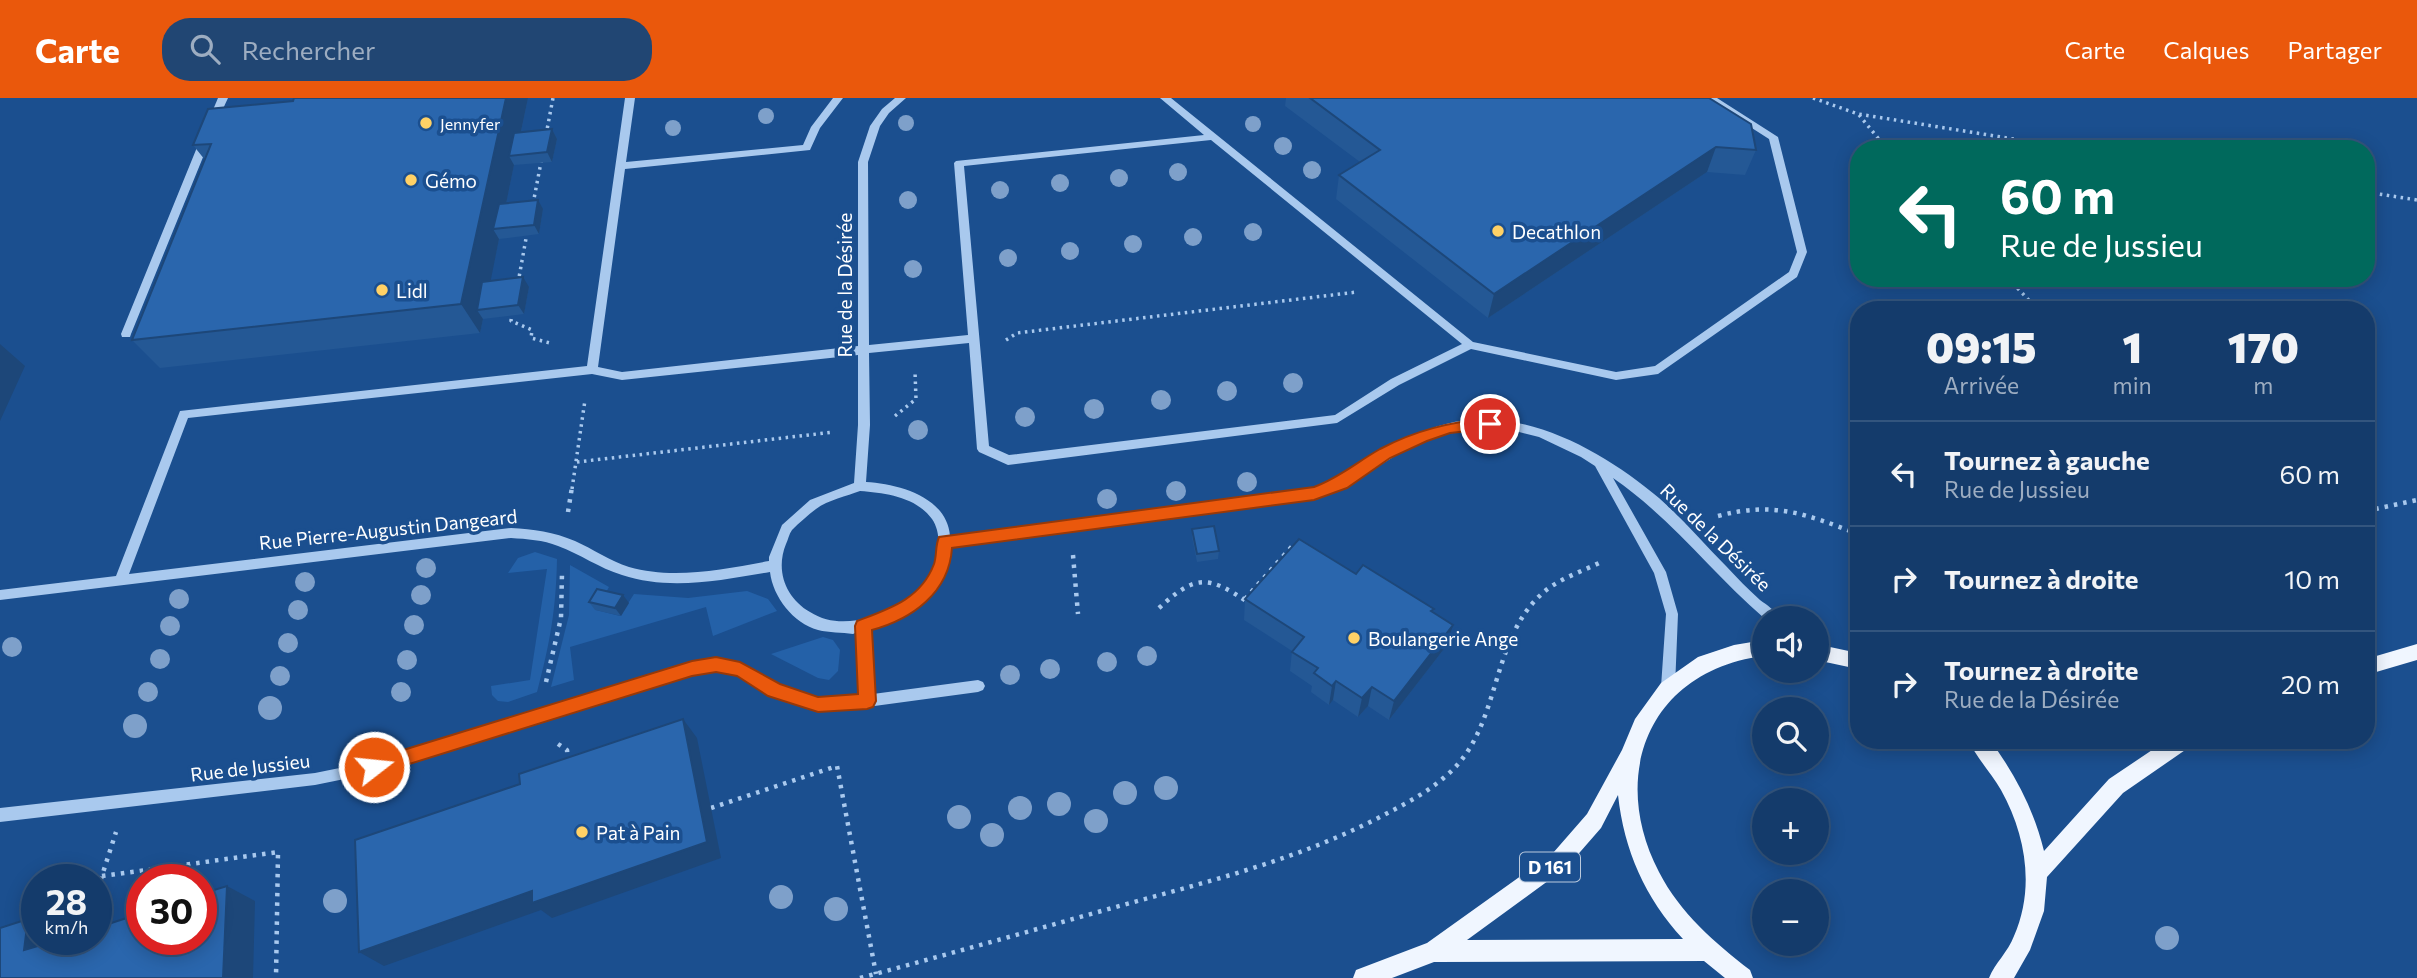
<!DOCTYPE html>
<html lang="fr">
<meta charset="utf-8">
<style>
body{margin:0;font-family:Commissioner,sans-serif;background:#214673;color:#f1f3f6;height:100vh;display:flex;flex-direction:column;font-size:26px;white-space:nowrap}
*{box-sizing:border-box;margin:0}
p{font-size:23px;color:#9dadc1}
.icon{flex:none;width:38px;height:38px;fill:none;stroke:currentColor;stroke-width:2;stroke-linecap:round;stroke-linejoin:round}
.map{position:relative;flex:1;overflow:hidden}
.details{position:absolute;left:1850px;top:203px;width:525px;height:448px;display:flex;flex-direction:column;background:#143b6b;border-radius:28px;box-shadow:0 4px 18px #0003,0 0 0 2px #33557e}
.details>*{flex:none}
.top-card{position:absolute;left:1850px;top:42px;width:525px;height:147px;border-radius:28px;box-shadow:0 4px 18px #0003,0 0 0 2px #33557e;background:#00695c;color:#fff;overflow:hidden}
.controls{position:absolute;left:1752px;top:508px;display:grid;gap:14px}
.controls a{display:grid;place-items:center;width:77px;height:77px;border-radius:50%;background:#143b6b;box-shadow:0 4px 18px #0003,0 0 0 2px #33557e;font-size:35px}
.speed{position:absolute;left:21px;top:766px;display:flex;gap:14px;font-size:35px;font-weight:700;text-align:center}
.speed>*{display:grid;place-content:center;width:91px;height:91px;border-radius:50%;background:#143b6b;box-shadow:0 4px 18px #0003,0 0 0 2px #33557e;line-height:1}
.speed small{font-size:18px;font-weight:400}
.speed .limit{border:10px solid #d22;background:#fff;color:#111}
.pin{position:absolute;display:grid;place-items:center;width:60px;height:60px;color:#fff;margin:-30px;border:4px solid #fff;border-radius:50%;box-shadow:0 2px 7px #0007}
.me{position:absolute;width:77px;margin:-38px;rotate:74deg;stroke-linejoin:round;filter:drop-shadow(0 0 5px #0008)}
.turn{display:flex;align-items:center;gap:24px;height:147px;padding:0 35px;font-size:32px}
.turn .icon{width:91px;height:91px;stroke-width:2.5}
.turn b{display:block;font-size:49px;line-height:60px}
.eta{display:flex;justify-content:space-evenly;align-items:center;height:119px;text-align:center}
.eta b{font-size:42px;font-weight:800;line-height:49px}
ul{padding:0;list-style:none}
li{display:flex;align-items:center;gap:21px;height:105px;padding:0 35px;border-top:2px solid #33557e}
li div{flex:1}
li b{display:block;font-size:26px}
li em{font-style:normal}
header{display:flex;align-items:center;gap:42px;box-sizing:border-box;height:98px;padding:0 35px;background:#ea580c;color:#fff}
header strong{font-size:33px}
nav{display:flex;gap:38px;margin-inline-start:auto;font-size:24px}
.search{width:490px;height:63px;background:#214673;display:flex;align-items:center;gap:18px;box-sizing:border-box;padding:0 24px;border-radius:28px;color:#9dadc1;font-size:26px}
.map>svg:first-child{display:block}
.green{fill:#2461a8}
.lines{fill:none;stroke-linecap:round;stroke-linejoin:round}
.path-far1{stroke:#a9c9ee;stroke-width:3.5;stroke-dasharray:2.5 4.5;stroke-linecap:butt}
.path{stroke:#a9c9ee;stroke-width:4.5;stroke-dasharray:3.5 6;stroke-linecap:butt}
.minor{fill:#a9c9ee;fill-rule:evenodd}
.major{fill:#f0f6ff;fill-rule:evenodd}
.tree{fill:#7ea0ca}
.wall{fill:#245895}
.shaded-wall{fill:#1d4779}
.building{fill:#2a66ad;stroke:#1d4779;stroke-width:2}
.route{fill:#ea580c;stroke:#983908;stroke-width:2}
.poi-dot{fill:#ffd166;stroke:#1b4f8f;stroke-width:2.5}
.labels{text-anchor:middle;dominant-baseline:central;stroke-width:7;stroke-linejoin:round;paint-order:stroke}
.far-poi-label{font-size:16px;fill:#fff;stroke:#1b4f8f;text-anchor:start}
.shield{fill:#1b4f8f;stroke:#bbcadd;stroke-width:2}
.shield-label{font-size:18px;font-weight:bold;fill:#fff}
.poi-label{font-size:19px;fill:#fff;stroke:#1b4f8f;text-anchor:start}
.street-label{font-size:19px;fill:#fff;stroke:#1b4f8f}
</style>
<header>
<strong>Carte</strong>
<div class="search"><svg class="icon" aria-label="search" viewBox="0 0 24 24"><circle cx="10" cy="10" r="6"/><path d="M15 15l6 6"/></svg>Rechercher</div>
<nav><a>Carte</a><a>Calques</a><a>Partager</a></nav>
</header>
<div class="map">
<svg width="2417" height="880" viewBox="0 0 2417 880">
<rect width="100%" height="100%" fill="#1b4f8f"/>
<g class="green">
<path d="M535 454 557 461C556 512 550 545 537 594L508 604 498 603 492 597 491 588 530 582 547 471 508 475 518 460Z"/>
<polygon points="570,467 609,489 596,512 620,518 634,496 688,500 747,493 768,501 777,513 713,538 706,509 570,549 574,582 551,589 569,517"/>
<polygon points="823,539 833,542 840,552 838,573 829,582 818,580 771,556"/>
</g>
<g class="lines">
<g class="path-far1">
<polyline points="1813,0 1858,16 2076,51"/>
<polyline points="1859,17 1887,51"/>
<polyline points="546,37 553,0"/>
<polyline points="2366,94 2417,102"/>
<polyline points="533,106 542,59"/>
<polyline points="2008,180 2038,212"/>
<polyline points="518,185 527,135"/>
<polyline points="512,214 511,223 532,232 531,240 550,245"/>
<polyline points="1006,242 1017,235 1357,194"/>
<polyline points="895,318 916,301 915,274"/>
<polyline points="577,364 834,334"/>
<polyline points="572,391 585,302"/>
</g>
<g class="path">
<polyline points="2366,413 2417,402"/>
<polyline points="568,414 572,389"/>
<path d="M1718 418C1774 403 1806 416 1858 436"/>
<polyline points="1073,457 1078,516"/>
<polyline points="1245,501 1295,445 1298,447"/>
<path d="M1159 510C1196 476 1208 477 1249 505"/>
<polyline points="546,584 561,520 562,475"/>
<polyline points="558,646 567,652 568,664"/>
<polyline points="711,710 837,668 876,876"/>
<polyline points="188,766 188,782"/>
<polyline points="102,778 278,754 276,880"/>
<polyline points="96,829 99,787 116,734"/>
<path d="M860 880C942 858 1023 835 1105 812 1198 786 1293 764 1380 719 1403 707 1427 695 1447 677 1503 629 1488 541 1545 493 1561 480 1583 473 1601 464"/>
</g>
<g class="minor">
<polygon points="218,0 228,0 215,28 209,28 207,26"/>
<path d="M625 0H635L626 64 803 47 811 29 833 0H843L820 30 810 52 625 71 598 269 622 274 858 248V64L870 28 882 11 895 0H906L889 15 880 28 868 64 869 247 968 237 954 65 956 63 1204 37 1160 0H1171L1473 244 1616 274 1655 268 1789 174 1797 154 1769 41 1705 0H1717L1778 39 1807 154 1797 179 1658 276 1616 282 1471 251 1399 287 1337 325 1008 367 979 354 977 351 969 245 869 255 870 327 866 384C899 386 947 399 950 438L1313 391C1359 373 1398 338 1446 326 1521 306 1603 353 1659 400 1683 421 1704 446 1726 468 1737 480 1748 491 1760 502 1767 507 1775 512 1779 520H1764C1712 475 1671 420 1613 380L1666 474 1678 516 1675 589 1673 593 1668 595 1663 593 1661 589 1666 516 1654 475 1595 368 1581 359 1539 339 1519 334 1496 330H1472L1433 339 1400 355 1352 384 1314 401 951 448C941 498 916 516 870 531L873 596 978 582 983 584 985 588 983 592 978 594 867 609 818 612 770 596 737 576 716 572 692 577 374 675 315 687 0 724V710L315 675 374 663 692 565 716 560 740 565 779 587 818 600 860 597 857 534 853 536C842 534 829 535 818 532 793 525 773 499 770 474 722 482 670 493 622 477 599 470 580 456 558 448 543 442 527 441 511 440L0 502V492L116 478 180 313 587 268ZM1211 42 1462 246 1391 281 1335 317 1009 357 989 348 964 68ZM858 257V327L854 385 810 402 782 427 769 459V463C724 471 674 482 629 469 610 463 593 451 575 443 554 434 533 431 511 430L129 476 188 320 592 276 622 282ZM860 393C886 395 916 399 932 421 939 431 940 446 937 457 928 491 903 509 871 519 850 525 829 526 810 514 786 500 775 473 786 446 788 442 789 436 792 432 799 425 808 417 816 411 828 402 847 398 860 393Z"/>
<polygon points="205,39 210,42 131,236 130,239 122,239 121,236 200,42"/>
</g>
<g class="major">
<path d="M1764 542V558C1650 572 1608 676 1659 774 1680 815 1715 845 1750 872L1753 880H1725L1704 863 1434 864 1392 880H1353L1356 872 1427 845 1553 755 1587 716 1622 652 1635 621 1661 585 1698 559 1734 547ZM1618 697C1624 752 1645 800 1683 841L1467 842 1567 769 1601 730Z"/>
<polygon points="1816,546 1858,555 1858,571 1816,562"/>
<polygon points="2417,546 2417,562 2366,577 2366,561"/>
<path d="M1968 642H1990C2015 676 2034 712 2044 753L2109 681 2167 642H2194L2191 648 2123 695 2047 779 2044 813 2030 852 2014 880H1989C1995 865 2008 854 2014 838 2035 790 2026 737 2001 692 1991 675 1977 660 1968 642Z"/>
</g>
</g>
<g class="tree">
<circle cx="766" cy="18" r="8"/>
<circle cx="906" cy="25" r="8"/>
<circle cx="1253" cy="26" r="8"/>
<circle cx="673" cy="30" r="8"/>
<circle cx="1283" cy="48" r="9"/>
<circle cx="1312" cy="72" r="9"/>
<circle cx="1178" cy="74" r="9"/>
<circle cx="1119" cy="80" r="9"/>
<circle cx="1060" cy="85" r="9"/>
<circle cx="1000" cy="92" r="9"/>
<circle cx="908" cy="102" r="9"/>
<circle cx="1253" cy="134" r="9"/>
<circle cx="1193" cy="139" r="9"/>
<circle cx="1133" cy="146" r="9"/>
<circle cx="1070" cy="153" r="9"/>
<circle cx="1008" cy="160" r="9"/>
<circle cx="913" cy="171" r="9"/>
<circle cx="1293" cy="285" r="10"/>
<circle cx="1227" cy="293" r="10"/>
<circle cx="1161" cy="302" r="10"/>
<circle cx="1094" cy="311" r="10"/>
<circle cx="1025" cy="319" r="10"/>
<circle cx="918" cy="332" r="10"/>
<circle cx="1247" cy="384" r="10"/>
<circle cx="1176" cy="393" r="10"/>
<circle cx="1107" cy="401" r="10"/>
<circle cx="426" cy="470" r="10"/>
<circle cx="305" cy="484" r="10"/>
<circle cx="421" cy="497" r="10"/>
<circle cx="179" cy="501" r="10"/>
<circle cx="298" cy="512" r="10"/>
<circle cx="414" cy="527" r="10"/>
<circle cx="170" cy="528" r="10"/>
<circle cx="288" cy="545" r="10"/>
<circle cx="12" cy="549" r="10"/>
<circle cx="1147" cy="558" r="10"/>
<circle cx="160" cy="561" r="10"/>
<circle cx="407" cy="562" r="10"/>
<circle cx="1107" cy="564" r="10"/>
<circle cx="1050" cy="571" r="10"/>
<circle cx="1010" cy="577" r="10"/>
<circle cx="280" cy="578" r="10"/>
<circle cx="148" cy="594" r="10"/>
<circle cx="401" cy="594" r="10"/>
<circle cx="270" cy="610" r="12"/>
<circle cx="135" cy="628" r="12"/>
<circle cx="1166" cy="690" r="12"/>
<circle cx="1125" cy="695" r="12"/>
<circle cx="1059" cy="706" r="12"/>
<circle cx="1020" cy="710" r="12"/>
<circle cx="959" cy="719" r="12"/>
<circle cx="1096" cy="723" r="12"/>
<circle cx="992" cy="737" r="12"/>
<circle cx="781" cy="799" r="12"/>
<circle cx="335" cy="803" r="12"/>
<circle cx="836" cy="811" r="12"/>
<circle cx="2167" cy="840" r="12"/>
</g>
<g class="wall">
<polygon points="294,0 533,0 528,0 521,34 552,31 557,41 552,64 514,67 506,105 543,111 539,136 499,141 490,183 529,189 524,216 483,221 480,235 160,270 132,242 205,62 193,47 293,3"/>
<polygon points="1286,0 1709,0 1756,52 1745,77 1707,74 1488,220 1336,101 1339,77 1360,64 1285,8"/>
<polygon points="1192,431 1219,453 1218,461 1197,464 1192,439"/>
<polygon points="1356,476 1434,511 1433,514 1447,547 1389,622 1368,608 1358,619 1333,602 1329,607 1311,594 1312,588 1290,573 1292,553 1244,522 1245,501"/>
<polygon points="589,504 629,505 621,518 595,512"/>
</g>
<g class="shaded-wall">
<polygon points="506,0 528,0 516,57 509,58 514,67 501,130 493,131 499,141 485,211 477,212 483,221 480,235 461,206"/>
<polygon points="552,31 557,41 552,64 547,54"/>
<polygon points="1716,49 1707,74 1488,220 1494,196"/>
<polygon points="538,102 543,111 539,136 534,127"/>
<polygon points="523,179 529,189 524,216 518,207"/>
<polygon points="0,246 25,268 0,323"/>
<polygon points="623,497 629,505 621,518 615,510"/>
<polygon points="1453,527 1447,547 1389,622 1394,603"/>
<polygon points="1336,583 1333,602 1329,607 1332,588"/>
<polygon points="1372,589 1368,608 1358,619 1362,600"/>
<polygon points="683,621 697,640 721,760 552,820 541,812 384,868 359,854"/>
<polygon points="227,788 255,803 253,880 223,880"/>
<polygon points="28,821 37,825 37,842 61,842 24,852"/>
</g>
<g class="building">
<polygon points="294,0 506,0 461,206 132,242 211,46 193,47 208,11 293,3"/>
<polygon points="1310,0 1709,0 1751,26 1756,52 1716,49 1494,196 1339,77 1380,52"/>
<polygon points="552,31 547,54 509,58 514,35"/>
<polygon points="538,102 534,127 493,131 499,106"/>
<polygon points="523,179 518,207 477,212 482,184"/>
<polygon points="1214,428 1219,453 1197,456 1192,431"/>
<polygon points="1299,441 1356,476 1363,467 1434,511 1431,513 1453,527 1394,603 1372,589 1362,600 1336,583 1332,588 1314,575 1318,570 1292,554 1304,539 1245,501"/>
<polygon points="597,491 623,497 615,510 589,504"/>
<polygon points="683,621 707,744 532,805 532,793 359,854 355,742 520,686 519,676"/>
<polygon points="227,788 223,880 0,880 0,830 28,821 24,852 58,842 96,842 96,830 142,815 142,842 201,842 201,796"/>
</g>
<path class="route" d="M1490 320 1496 322 1498 326 1496 330 1450 335 1427 343 1390 360 1347 390 1314 402 952 450C949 495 912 521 872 532L876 603 873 609 867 611 818 614 768 598 737 578 716 574 692 578 374 677 368 675 365 669 368 663 374 661 692 563 716 559 740 564 780 586 818 599 858 596 855 528 857 523C889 511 921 501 934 466 937 457 935 448 939 439L1314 389C1339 380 1357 364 1380 351 1416 332 1451 324 1490 320Z"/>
<g class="poi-dot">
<circle cx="426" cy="25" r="7"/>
<circle cx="411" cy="82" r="7"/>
<circle cx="1498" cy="133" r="7"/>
<circle cx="382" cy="192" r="7"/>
<circle cx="1354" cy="540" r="7"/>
<circle cx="582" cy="734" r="7"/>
</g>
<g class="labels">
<g class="far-poi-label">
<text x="440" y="25">Jennyfer</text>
</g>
<rect class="shield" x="1520" y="754.5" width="60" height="29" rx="5"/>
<g class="shield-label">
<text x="1550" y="769">D 161</text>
</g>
<g class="poi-label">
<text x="425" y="82">Gémo</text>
<text x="1512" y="133">Decathlon</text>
<text x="396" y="192">Lidl</text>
<text x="1368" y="540">Boulangerie Ange</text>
<text x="596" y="734">Pat à Pain</text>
</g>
<g class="street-label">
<text transform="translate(844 187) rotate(-90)">Rue de la Désirée</text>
<text transform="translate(388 431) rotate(-6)">Rue Pierre-Augustin Dangeard</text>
<text transform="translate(1716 439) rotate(44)">Rue de la Désirée</text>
<text transform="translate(250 669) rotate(-7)">Rue de Jussieu</text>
</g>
</g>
</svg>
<div class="controls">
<a><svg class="icon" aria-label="sound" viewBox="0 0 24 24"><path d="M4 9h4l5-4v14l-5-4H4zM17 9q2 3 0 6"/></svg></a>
<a><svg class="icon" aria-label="search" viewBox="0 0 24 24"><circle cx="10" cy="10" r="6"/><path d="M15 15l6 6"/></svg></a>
<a>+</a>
<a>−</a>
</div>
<div class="speed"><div>28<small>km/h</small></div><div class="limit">30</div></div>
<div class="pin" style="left:1490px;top:326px;background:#d93025"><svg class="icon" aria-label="arrive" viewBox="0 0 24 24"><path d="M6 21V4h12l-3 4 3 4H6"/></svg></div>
<svg class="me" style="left:374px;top:669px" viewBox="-20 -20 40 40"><circle r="17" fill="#ea580c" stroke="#fff" stroke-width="3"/><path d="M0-11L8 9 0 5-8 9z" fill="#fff"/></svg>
<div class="top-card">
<div class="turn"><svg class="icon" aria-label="left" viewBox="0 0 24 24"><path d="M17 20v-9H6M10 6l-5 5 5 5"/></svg><div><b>60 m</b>Rue de Jussieu</div></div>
</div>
<section class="details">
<div class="eta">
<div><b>09:15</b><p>Arrivée</p></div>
<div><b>1</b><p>min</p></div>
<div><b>170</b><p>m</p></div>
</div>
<ul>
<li><svg class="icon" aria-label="left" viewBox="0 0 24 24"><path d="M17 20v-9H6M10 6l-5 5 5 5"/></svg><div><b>Tournez à gauche</b><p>Rue de Jussieu</p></div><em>60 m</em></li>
<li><svg class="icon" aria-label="right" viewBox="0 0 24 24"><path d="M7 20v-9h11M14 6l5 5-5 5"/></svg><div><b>Tournez à droite</b></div><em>10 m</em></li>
<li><svg class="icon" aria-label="right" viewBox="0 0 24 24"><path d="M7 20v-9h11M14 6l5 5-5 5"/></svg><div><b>Tournez à droite</b><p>Rue de la Désirée</p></div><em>20 m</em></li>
</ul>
</section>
</div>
